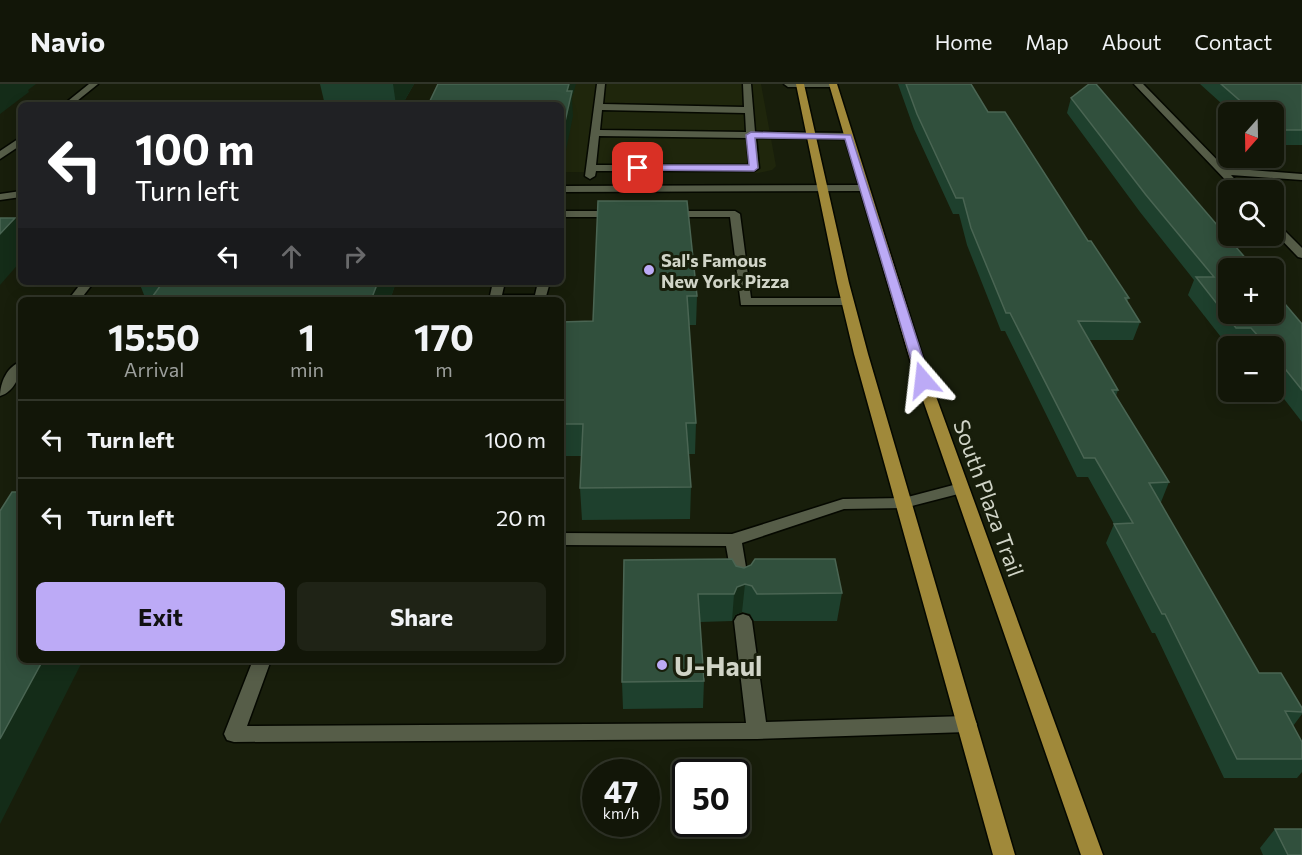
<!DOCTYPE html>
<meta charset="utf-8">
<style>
body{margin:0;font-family:Commissioner,sans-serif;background:#1f2316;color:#f1f3f6;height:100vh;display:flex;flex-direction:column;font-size:22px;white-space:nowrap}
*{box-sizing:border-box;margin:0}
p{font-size:20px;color:#9c9f9c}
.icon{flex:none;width:33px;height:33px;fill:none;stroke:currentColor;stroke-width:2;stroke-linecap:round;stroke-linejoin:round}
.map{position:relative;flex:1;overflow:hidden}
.sheet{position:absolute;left:18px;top:213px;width:546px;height:366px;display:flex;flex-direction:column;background:#121608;border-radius:9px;box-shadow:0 3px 15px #0003,0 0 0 2px #313529}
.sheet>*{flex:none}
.guide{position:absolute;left:18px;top:18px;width:546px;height:183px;border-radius:9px;box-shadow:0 3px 15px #0003,0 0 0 2px #313529;background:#202124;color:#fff;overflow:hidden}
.needle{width:39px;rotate:200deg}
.buttons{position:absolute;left:1218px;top:18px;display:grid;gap:12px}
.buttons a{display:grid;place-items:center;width:66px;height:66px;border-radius:9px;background:#121608;box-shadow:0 3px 15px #0003,0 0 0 2px #313529;font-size:30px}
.speed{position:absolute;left:582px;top:675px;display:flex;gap:12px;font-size:30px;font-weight:700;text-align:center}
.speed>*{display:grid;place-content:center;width:78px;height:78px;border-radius:50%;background:#121608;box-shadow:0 3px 15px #0003,0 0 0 2px #313529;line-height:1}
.speed small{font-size:15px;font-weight:400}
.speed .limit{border:3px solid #111;border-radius:9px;background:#fff;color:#111}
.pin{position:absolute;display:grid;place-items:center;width:51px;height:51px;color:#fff;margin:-26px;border-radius:12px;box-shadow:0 3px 9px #0006}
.me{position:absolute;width:66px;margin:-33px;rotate:343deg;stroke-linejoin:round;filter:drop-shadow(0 0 4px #0008)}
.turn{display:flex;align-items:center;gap:21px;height:126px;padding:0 18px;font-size:27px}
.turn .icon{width:78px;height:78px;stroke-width:2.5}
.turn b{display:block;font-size:42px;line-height:51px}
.lanes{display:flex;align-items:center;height:57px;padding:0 18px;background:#0003;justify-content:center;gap:30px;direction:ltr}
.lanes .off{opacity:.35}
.eta{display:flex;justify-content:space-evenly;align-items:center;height:102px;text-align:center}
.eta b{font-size:36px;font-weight:700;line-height:42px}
.primary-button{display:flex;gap:12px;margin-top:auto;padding:12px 18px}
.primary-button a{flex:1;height:69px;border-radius:9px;background:#bcaaf6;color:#111;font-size:24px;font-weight:700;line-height:69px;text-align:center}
.primary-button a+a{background:#1f2316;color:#f1f3f6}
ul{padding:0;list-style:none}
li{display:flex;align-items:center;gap:18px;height:78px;padding:0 18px;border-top:2px solid #313529}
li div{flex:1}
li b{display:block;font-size:22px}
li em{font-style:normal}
header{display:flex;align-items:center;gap:36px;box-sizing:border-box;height:84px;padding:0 30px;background:#121608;border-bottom:2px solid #313529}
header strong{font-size:28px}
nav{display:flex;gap:33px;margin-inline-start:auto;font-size:21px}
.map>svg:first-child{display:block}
.built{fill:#1f260c}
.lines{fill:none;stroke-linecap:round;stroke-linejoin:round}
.minor-casing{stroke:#050800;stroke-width:3}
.major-casing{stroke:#050800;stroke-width:3}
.minor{fill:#565d48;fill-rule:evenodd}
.major{fill:#a0893a;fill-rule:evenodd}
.wall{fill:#1e402d}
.shaded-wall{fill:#142c18}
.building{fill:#31503d;stroke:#4a6553;stroke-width:1.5}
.route{fill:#bcaaf6;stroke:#7a6ea0;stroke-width:1.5}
.poi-dot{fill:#bcaaf6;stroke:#181e0b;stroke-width:2}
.labels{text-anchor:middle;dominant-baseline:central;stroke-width:6;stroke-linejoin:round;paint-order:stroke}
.far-poi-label{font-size:18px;font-weight:bold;fill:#d0d4c7;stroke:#181e0b;text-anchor:start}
.street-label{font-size:22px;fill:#d0d4c7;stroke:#181e0b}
.near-poi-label{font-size:27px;font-weight:bold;fill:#d0d4c7;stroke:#181e0b;text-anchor:start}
</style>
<header>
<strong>Navio</strong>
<nav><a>Home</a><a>Map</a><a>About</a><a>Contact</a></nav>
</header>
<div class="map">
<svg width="1302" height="771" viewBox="0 0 1302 771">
<rect width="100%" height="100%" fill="#181e0b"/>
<polygon class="built" points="470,0 761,0 776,82 772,86 758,89 561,88 561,21 461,21"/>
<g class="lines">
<defs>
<g id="minor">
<polygon points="89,0 98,0 72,21 63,21"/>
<path d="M597 0H605L603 20 744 23 743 0H751L755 48 848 49 853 52 848 55 756 54 759 84 754 87H596L595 92 590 95 585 92ZM602 26 745 29 746 48 600 46ZM599 52 747 54 749 81H596Z"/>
<polygon points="784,0 837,0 833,3 788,3"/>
<polygon points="1134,0 1143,0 1225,84 1302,90 1302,96 1231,91 1245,106 1235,106"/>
<polygon points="21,53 21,61 0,75 0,67"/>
<polygon points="561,102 863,101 868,104 863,107 561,108"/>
<polygon points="21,107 21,113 0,116 0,110"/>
<polygon points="561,127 617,127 622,130 617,133 561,133"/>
<polygon points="735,127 740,130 751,214 847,214 851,215 851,221 741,221 730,133 668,133 663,130 668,127"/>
<polygon points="1274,139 1278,140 1302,164 1302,174 1298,173 1274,148"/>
<polygon points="82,198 94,198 80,216 68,216"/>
<polygon points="493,198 505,198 502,211 535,211 538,198 550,198 545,216 489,216"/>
<path d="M21 278C21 291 14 308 0 312 0 299 7 282 21 278Z"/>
<polygon points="961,399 966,400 969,404 966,408 904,424 844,425 742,459 749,501 747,505 741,507 735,505 733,501 726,462 561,461 561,449 732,450 843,415 904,414"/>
<polygon points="743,530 749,532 752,537 766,638 967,632 974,634 977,640 974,646 967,648 757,655 234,658 227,656 224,650 253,576 271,576 247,642 746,639 734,537 737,532"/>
</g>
<g id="major">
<polygon points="796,0 804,0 849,199 868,270 1015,771 993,771 854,270 837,199"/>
<polygon points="829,0 837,0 930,296 1103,771 1081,771 916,296"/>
</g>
</defs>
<use href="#minor" class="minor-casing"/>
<use href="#major" class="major-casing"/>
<use href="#minor" class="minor"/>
<use href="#major" class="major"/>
</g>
<g class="wall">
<polygon points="320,0 414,0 402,21 325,21"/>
<polygon points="898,0 971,0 988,28 1088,157 1129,214 1127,218 1140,238 1133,256 1089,256 1118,306 1116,312 1169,398 1161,418 1160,418 1259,589 1302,624 1302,630 1293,642 1302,658 1302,688 1297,694 1224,694 1155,549 1152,549 1106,459 1114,440 1088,393 1077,393 1005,247 1001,247 967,161 959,130 953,130 914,45"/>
<polygon points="1200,0 1302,0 1302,61 1274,61 1274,28 1231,28"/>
<polygon points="1071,14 1234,162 1302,240 1302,338 1274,302 1274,262 1228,262 1188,211 1194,196 1140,128 1067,29"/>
<polygon points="598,117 697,212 696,241 689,241 696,339 695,370 689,370 691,403 690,435 582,436 580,404 582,372 561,372 561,238 593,237"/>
<polygon points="139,198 396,198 390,216 146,216"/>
<polygon points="624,476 736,482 842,509 837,537 754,537 750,530 742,528 735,531 732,537 700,538 704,597 703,624 623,625 622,598"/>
<polygon points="1275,745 1302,771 1263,771 1260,764"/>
</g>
<g class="shaded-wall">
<polygon points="0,0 36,0 28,6 29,8 0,30"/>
<polygon points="393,0 414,0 402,21 396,21"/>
<polygon points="569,0 576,0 572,14 573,32 562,86 561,55 567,7"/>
<polygon points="15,134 21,147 21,177 0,201 0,150"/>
<polygon points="378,198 396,198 390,216 371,216"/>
<polygon points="745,500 742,528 735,531 732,537 734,510 737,503"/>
<polygon points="43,576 83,576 0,740 0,655"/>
</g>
<g class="building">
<polygon points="438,0 569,0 567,7 572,7 561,55 561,21 428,21"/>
<polygon points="906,0 971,0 988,28 1005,28 1088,157 1091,157 1129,214 1125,214 1140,238 1078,237 1118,306 1112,306 1169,398 1149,399 1259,589 1281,589 1302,624 1302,628 1285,627 1302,658 1302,675 1237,675 1165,530 1162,530 1114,440 1133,439 1095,374 1084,374 1010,229 1006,229 971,144 963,114 956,114 917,30"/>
<polygon points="1089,0 1096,0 1254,184 1228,184 1228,230 1274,230 1274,207 1302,240 1302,306 1274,271 1274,262 1267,262 1251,244 1236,244 1196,193 1214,193 1146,111 1071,14"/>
<polygon points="1221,0 1302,0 1302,46 1274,46 1274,28 1253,28"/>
<polygon points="598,117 687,117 697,212 687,212 696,339 686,339 691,403 580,404 583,340 561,340 561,238 593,237"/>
<polygon points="0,134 15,134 0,150"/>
<polygon points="163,198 378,198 371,216 150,216"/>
<polygon points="21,402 21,576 43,576 0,655 0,427 12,408 17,408"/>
<polygon points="732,475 736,482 744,484 751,481 755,475 835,475 842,509 757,510 752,502 745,500 737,503 734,510 698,510 704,597 622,598 624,476"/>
<polygon points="1275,745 1302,745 1302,771 1288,771"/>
</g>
<polygon class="route" points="751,48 851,51 930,296 928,299 919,299 917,296 845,55 755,54 758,84 754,87 638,86 633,84 638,81 749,81 746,51"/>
<g class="poi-dot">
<circle cx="649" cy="186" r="6"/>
<circle cx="662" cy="581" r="6"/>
</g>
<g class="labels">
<g class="far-poi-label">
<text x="661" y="176">Sal's Famous<tspan x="661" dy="21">New York Pizza</tspan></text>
</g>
<g class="street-label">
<text transform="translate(989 414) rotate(70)">South Plaza Trail</text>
</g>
<g class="near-poi-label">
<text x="674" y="581">U-Haul</text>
</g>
</g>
</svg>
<div class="buttons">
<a><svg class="needle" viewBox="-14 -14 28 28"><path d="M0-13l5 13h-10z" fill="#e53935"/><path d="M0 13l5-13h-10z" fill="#9c9f9c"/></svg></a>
<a><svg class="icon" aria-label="search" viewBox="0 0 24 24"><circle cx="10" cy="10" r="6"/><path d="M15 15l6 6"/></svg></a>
<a>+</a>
<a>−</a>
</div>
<div class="speed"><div>47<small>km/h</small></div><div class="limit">50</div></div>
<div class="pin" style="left:638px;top:84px;background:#d93025"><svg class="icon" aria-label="arrive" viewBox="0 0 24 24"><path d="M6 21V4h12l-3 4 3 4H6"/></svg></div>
<svg class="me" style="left:923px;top:296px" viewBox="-20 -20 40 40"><path d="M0-17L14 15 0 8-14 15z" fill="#bcaaf6" stroke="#fff" stroke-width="4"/></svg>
<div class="guide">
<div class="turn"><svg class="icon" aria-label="left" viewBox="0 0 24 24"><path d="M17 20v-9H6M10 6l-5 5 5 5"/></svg><div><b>100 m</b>Turn left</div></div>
<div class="lanes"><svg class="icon" aria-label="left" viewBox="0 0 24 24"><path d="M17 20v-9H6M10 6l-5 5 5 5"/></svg><svg class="icon off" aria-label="ahead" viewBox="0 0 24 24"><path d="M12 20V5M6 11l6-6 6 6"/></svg><svg class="icon off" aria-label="right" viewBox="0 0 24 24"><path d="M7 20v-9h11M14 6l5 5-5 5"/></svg></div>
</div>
<section class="sheet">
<div class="eta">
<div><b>15:50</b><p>Arrival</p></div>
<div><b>1</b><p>min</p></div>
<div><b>170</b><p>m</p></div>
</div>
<ul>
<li><svg class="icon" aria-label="left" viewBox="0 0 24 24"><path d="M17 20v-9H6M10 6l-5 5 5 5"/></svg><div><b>Turn left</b></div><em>100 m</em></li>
<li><svg class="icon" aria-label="left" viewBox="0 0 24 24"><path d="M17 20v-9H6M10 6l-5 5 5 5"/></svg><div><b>Turn left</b></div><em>20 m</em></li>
</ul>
<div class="primary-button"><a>Exit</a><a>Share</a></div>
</section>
</div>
